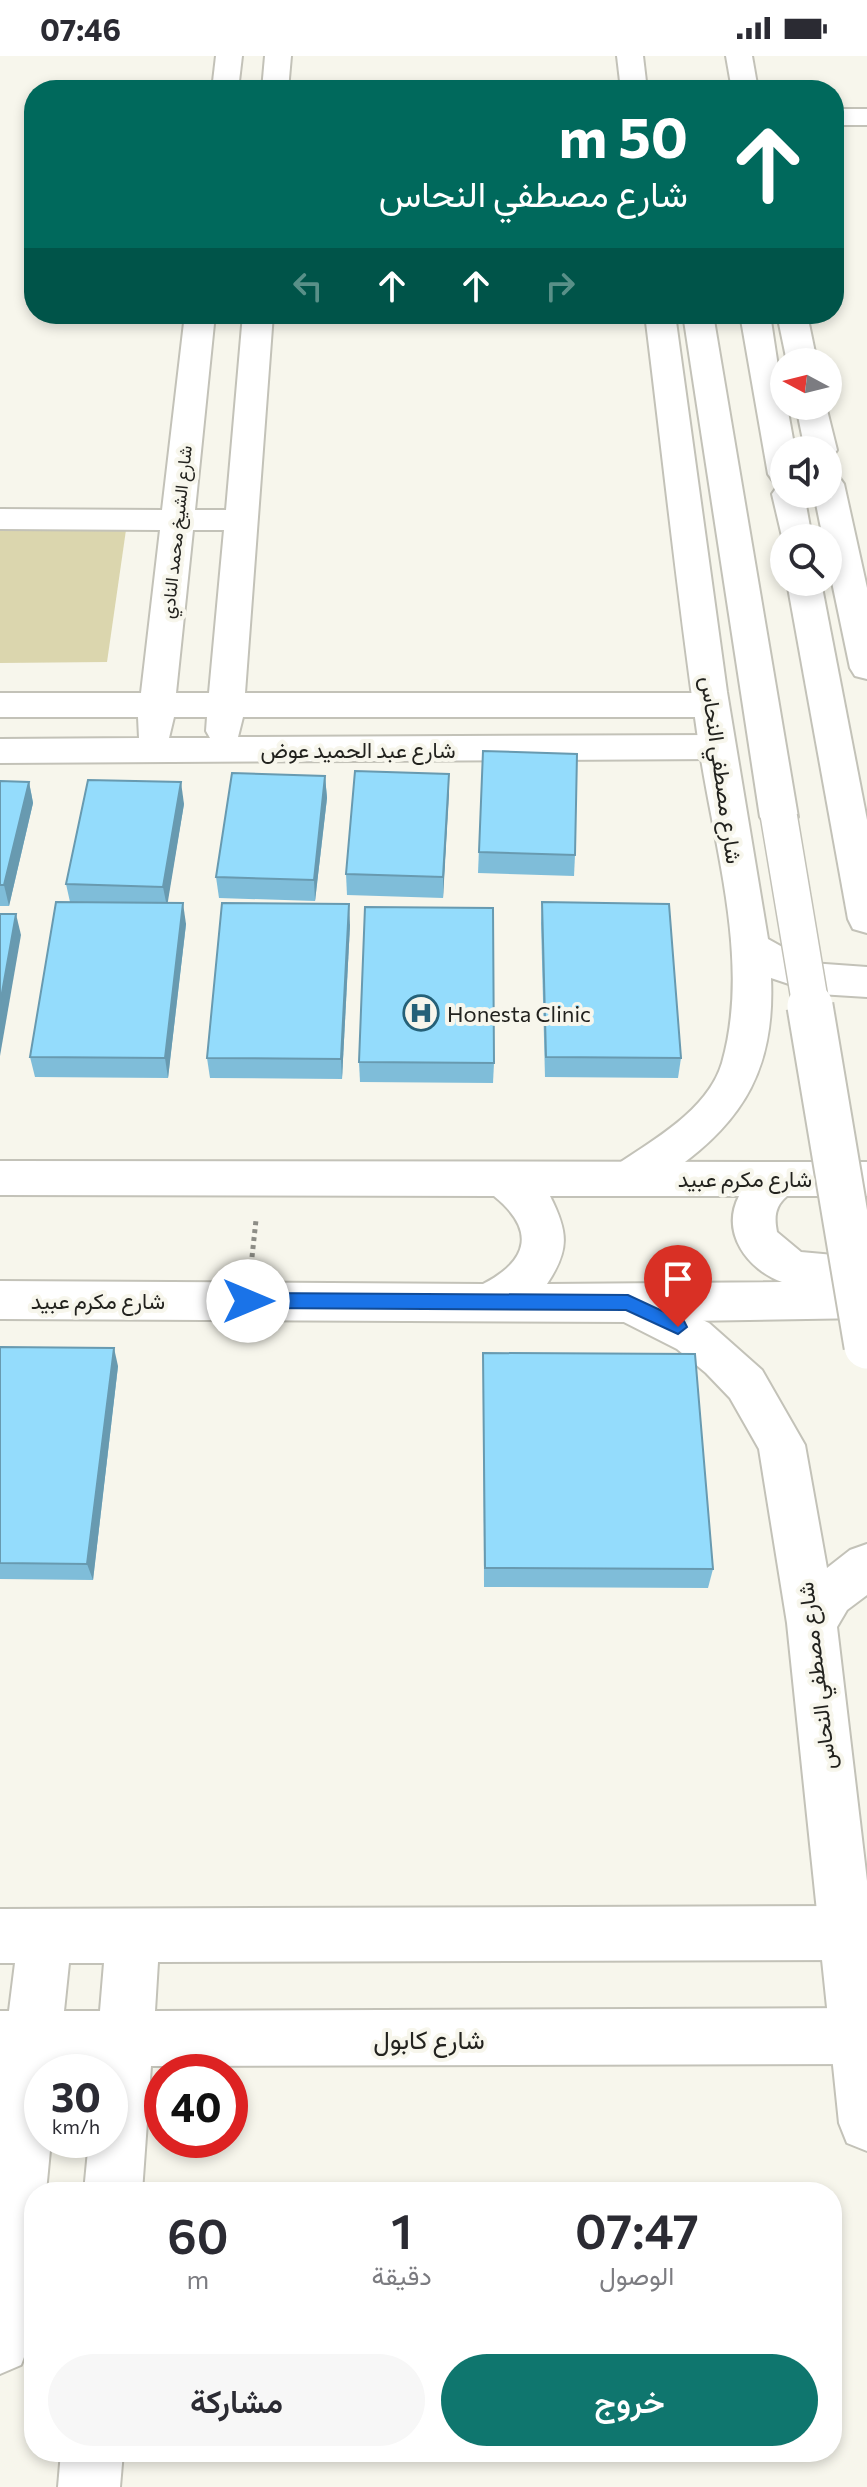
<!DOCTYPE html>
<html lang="ar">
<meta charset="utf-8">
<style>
body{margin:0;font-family:Commissioner,Vazirmatn,sans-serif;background:#f7f7f7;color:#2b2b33;direction:rtl;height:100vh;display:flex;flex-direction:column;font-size:30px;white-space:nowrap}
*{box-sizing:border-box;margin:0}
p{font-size:26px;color:#7c7c81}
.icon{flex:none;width:44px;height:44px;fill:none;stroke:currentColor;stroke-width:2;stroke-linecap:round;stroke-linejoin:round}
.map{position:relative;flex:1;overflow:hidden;direction:ltr}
.sheet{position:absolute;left:24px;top:2126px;width:818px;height:280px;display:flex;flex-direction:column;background:#fff;border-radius:32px;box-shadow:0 4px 12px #0003;direction:rtl}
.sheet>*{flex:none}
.hud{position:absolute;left:24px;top:24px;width:820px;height:244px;border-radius:32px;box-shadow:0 4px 12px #0003;direction:rtl;background:#00695c;color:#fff;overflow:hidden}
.needle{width:52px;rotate:277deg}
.controls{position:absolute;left:770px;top:292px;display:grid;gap:16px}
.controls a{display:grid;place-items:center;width:72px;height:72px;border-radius:50%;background:#fff;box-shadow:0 4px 12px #0003;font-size:40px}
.speed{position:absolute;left:24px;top:1998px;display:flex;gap:16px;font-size:40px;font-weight:700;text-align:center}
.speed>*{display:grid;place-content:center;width:104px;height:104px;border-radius:50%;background:#fff;box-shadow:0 4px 12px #0003;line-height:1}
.speed small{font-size:20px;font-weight:400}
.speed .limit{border:12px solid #d22;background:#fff;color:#111}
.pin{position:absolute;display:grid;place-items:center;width:68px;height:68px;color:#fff;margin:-82px -34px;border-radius:50% 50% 50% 0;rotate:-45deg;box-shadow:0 0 8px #0007}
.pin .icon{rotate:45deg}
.me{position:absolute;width:88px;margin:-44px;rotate:90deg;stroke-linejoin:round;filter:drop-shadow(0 0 6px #0008)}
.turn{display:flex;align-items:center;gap:28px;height:168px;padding:0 24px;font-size:36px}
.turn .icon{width:104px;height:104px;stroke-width:2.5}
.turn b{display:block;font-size:56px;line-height:68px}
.lanes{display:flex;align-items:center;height:76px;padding:0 24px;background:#0003;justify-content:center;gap:40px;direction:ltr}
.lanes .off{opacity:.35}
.eta{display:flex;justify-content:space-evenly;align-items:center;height:136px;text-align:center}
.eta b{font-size:48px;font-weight:600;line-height:56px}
.button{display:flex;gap:16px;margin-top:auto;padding:16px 24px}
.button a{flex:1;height:92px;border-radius:48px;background:#0f766e;color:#fff;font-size:32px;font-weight:600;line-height:92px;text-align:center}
.button a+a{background:#f7f7f7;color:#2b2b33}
.status{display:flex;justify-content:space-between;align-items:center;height:56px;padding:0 40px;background:#fff;direction:ltr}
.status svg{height:22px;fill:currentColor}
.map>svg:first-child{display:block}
.green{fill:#dbd6ae}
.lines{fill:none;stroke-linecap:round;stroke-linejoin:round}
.minor-casing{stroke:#c3c2b8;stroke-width:4}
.major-casing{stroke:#c3c2b8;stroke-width:4}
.path{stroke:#8d8d86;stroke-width:5;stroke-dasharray:4 4;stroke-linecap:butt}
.minor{fill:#fff;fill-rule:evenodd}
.major{fill:#fff;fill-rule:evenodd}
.major-bridge-far1-casing{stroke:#c3c2b8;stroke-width:39;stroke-linecap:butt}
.major-bridge-casing{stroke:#c3c2b8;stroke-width:49;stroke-linecap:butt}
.major-bridge-far1{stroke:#fff;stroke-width:36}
.major-bridge{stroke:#fff;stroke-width:45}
.wall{fill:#7fbdd9}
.shaded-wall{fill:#689ab0}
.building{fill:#94dcfc;stroke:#689ab0;stroke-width:2}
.route{fill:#1a73e8;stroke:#114b97;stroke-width:2}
.labels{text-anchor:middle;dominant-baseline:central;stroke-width:8;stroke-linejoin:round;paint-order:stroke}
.far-street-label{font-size:18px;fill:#22221e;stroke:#f7f6ec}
.street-label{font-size:22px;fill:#22221e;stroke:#f7f6ec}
.poi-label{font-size:22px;fill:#22221e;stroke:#f7f6ec;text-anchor:start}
.near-street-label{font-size:26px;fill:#22221e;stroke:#f7f6ec}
</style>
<div class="status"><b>07:46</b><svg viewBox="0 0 49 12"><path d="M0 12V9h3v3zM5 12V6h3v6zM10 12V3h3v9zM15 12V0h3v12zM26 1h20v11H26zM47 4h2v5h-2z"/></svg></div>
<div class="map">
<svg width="867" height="2431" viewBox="0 0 867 2431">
<rect width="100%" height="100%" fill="#f7f6ec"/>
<polygon class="green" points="0,453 129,453 107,606 0,607"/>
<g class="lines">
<defs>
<g id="minor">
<polygon points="216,0 242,0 238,34 212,34"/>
<polygon points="265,0 291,0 288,34 262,34"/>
<rect x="834" y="53" width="33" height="16"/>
<path d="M185 258H215L195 454H226L243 258H273L245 637H711L724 641 729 649 724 657 711 661H243L238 681 717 679 730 682 735 691 730 700 717 703 0 707V683L139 682 138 661H0V637H141L160 474 0 473V453L162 454ZM193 474H224L209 637H176ZM174 661H207L206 675 210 682H169Z"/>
<path d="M0 1105 867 1106V1140H787C775 1150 774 1161 777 1176L801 1196 867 1202V1262L628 1266 0 1263V1225L483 1228C530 1204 535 1173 494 1140L0 1139ZM550 1140H739C720 1177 748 1214 782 1226L547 1228C570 1193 568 1176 550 1140Z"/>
<path d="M845 1850 864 1858 867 1865 864 1896 845 1904 158 1906 155 1955 857 1952 867 1956V2004L857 2008 151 2010 142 2136H84L89 2084H110V2016H94L95 2010 59 2011 58 2016H42V2084H51L46 2136H34C34 2192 43 2257 21 2309L0 2318V1955H9L15 1907H0V1853ZM69 1907H104L100 1955H64Z"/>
<polygon points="61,2396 123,2396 120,2431 58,2431"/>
</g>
<g id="major">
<polygon points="617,0 643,0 647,34 621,34"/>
<polygon points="726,0 752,0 758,34 732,34"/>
<path d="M645 258H675L727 636 768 883 811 907 867 911V941L819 938 771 922C775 1010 745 1064 674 1114 654 1128 640 1142 615 1134L609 1122 615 1110C653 1084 708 1054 722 1007 751 905 714 792 699 690 678 547 663 402 645 258Z"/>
<polygon points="683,258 713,258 798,761 792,770 779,774 766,770 760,761"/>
<polygon points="740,258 770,258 784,350 787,350 795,394 784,394 784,428 773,425 768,418"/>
<polygon points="777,258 807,258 817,306 787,306"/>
<polygon points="796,350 826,350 837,394 832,401 828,402 828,394 805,394"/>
<polygon points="828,418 839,421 844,428 867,532 867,623 855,620 850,612 828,507 828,482 823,482 814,438 828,438"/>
<polygon points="784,429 784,438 804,438 812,482 784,482 784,489 772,438 777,431"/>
<polygon points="787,526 821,526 867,764 867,877 853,873 848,863"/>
<polygon points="628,1228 709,1267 762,1314 805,1389 827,1512 850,1494 867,1488 867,1539 847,1554 837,1571 867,1825 867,2095 847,2087 839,2067 787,1567 759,1393 730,1342 706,1317 677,1293 612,1260 606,1247 612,1234"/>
</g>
</defs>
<use href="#minor" class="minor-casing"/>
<use href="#major" class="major-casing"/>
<polyline class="path" points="252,1201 256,1164"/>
<use href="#minor" class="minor"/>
<use href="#major" class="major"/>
<defs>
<polyline id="major-bridge-far1" points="779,761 811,952"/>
<polyline id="major-bridge" points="810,950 867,1290"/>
</defs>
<use href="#major-bridge-far1" class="major-bridge-far1-casing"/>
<use href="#major-bridge" class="major-bridge-casing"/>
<use href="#major-bridge-far1" class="major-bridge-far1"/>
<use href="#major-bridge" class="major-bridge"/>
</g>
<g class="wall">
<polygon points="483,695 575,799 574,820 478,817"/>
<polygon points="449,718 443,842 347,839 346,818"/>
<polygon points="325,720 327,742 315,845 219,842 216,821"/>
<polygon points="0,725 29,726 33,747 9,850 0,850"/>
<polygon points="184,748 167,847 186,868 168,1022 35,1021 30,1001 70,846 66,828"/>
<polygon points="542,846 681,1002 678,1022 545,1021 541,867"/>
<polygon points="350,869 342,1023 210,1022 207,1002"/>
<polygon points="359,1006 494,1007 493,1027 360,1026"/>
<polygon points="0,1291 118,1310 93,1524 0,1523"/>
<polygon points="483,1297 713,1513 708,1532 484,1531"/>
</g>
<g class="shaded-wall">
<polygon points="449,718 449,739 443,842 443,821"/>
<polygon points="325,720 327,742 315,845 314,824"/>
<polygon points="29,726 33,747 9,850 4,829"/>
<polygon points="181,726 184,748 167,851 163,831"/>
<polygon points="183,847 186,868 168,1022 165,1002"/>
<polygon points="349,848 350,869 342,1023 341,1003"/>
<polygon points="16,858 21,879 0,1000 0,948"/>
<polygon points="114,1292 118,1310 93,1524 87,1508"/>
</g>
<g class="building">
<polygon points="483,695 577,698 575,799 479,796"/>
<polygon points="355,715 449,718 443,821 346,818"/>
<polygon points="232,717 325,720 314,824 216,821"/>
<polygon points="88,724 181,726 163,831 66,828"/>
<polygon points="0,725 29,726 4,829 0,829"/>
<polygon points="56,846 183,847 165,1002 30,1001"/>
<polygon points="542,846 669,848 681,1002 546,1001"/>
<polygon points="222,847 349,848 341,1003 207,1002"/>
<polygon points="365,851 493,852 494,1007 359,1006"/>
<polygon points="0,858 16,858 0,948"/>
<polygon points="0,1291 114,1292 87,1508 0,1507"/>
<polygon points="483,1297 695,1298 713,1513 485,1512"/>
</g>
<polygon class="route" points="248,1237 628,1239 684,1265 687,1271 678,1278 626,1254 248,1252 238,1245"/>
<defs>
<symbol id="hospital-ring" viewBox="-11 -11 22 22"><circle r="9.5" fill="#f7f6ec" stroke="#256178" stroke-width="1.5"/><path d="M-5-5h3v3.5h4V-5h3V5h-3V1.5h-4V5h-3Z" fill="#256178"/></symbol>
</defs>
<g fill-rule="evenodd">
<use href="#hospital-ring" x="401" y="937" width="40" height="40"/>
</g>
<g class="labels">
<g class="far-street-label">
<text transform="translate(176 476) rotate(-84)">شارع الشيخ محمد النادي</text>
</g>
<g class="street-label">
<text x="358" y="693">شارع عبد الحميد عوض</text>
<text transform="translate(722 714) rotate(82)">شارع مصطفي النحاس</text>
<text x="745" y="1122">شارع مكرم عبيد</text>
<text x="98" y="1244">شارع مكرم عبيد</text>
<text transform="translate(816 1620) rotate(-97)">شارع مصطفي النحاس</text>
</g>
<g class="poi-label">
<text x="447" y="957">Honesta Clinic</text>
</g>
<g class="near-street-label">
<text x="429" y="1982">شارع كابول</text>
</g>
</g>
</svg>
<div class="controls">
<a><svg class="needle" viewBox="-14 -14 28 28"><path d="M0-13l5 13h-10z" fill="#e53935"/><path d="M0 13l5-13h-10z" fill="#7c7c81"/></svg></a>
<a><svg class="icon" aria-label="sound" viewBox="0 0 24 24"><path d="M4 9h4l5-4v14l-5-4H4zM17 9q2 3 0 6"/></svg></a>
<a><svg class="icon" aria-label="search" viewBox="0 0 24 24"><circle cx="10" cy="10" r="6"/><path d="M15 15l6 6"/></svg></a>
</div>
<div class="speed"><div>30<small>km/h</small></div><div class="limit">40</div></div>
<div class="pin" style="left:678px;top:1271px;background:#d93025"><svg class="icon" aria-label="arrive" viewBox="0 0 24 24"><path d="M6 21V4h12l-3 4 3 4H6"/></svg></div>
<svg class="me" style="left:248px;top:1245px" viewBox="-20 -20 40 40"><circle r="19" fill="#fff"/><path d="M0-13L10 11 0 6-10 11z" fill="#1a73e8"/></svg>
<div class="hud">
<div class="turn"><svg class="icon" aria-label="ahead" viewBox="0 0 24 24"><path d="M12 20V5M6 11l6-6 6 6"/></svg><div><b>50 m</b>شارع مصطفي النحاس</div></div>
<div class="lanes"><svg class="icon off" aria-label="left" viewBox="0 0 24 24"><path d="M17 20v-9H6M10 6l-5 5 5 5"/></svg><svg class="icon" aria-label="ahead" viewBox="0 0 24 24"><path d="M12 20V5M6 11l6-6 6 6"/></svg><svg class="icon" aria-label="ahead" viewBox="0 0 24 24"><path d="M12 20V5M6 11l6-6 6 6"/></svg><svg class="icon off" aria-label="right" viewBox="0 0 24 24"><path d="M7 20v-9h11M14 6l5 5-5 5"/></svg></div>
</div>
<section class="sheet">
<div class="eta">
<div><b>07:47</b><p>الوصول</p></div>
<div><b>1</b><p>دقيقة</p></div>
<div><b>60</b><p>m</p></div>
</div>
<div class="button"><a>خروج</a><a>مشاركة</a></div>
</section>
</div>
